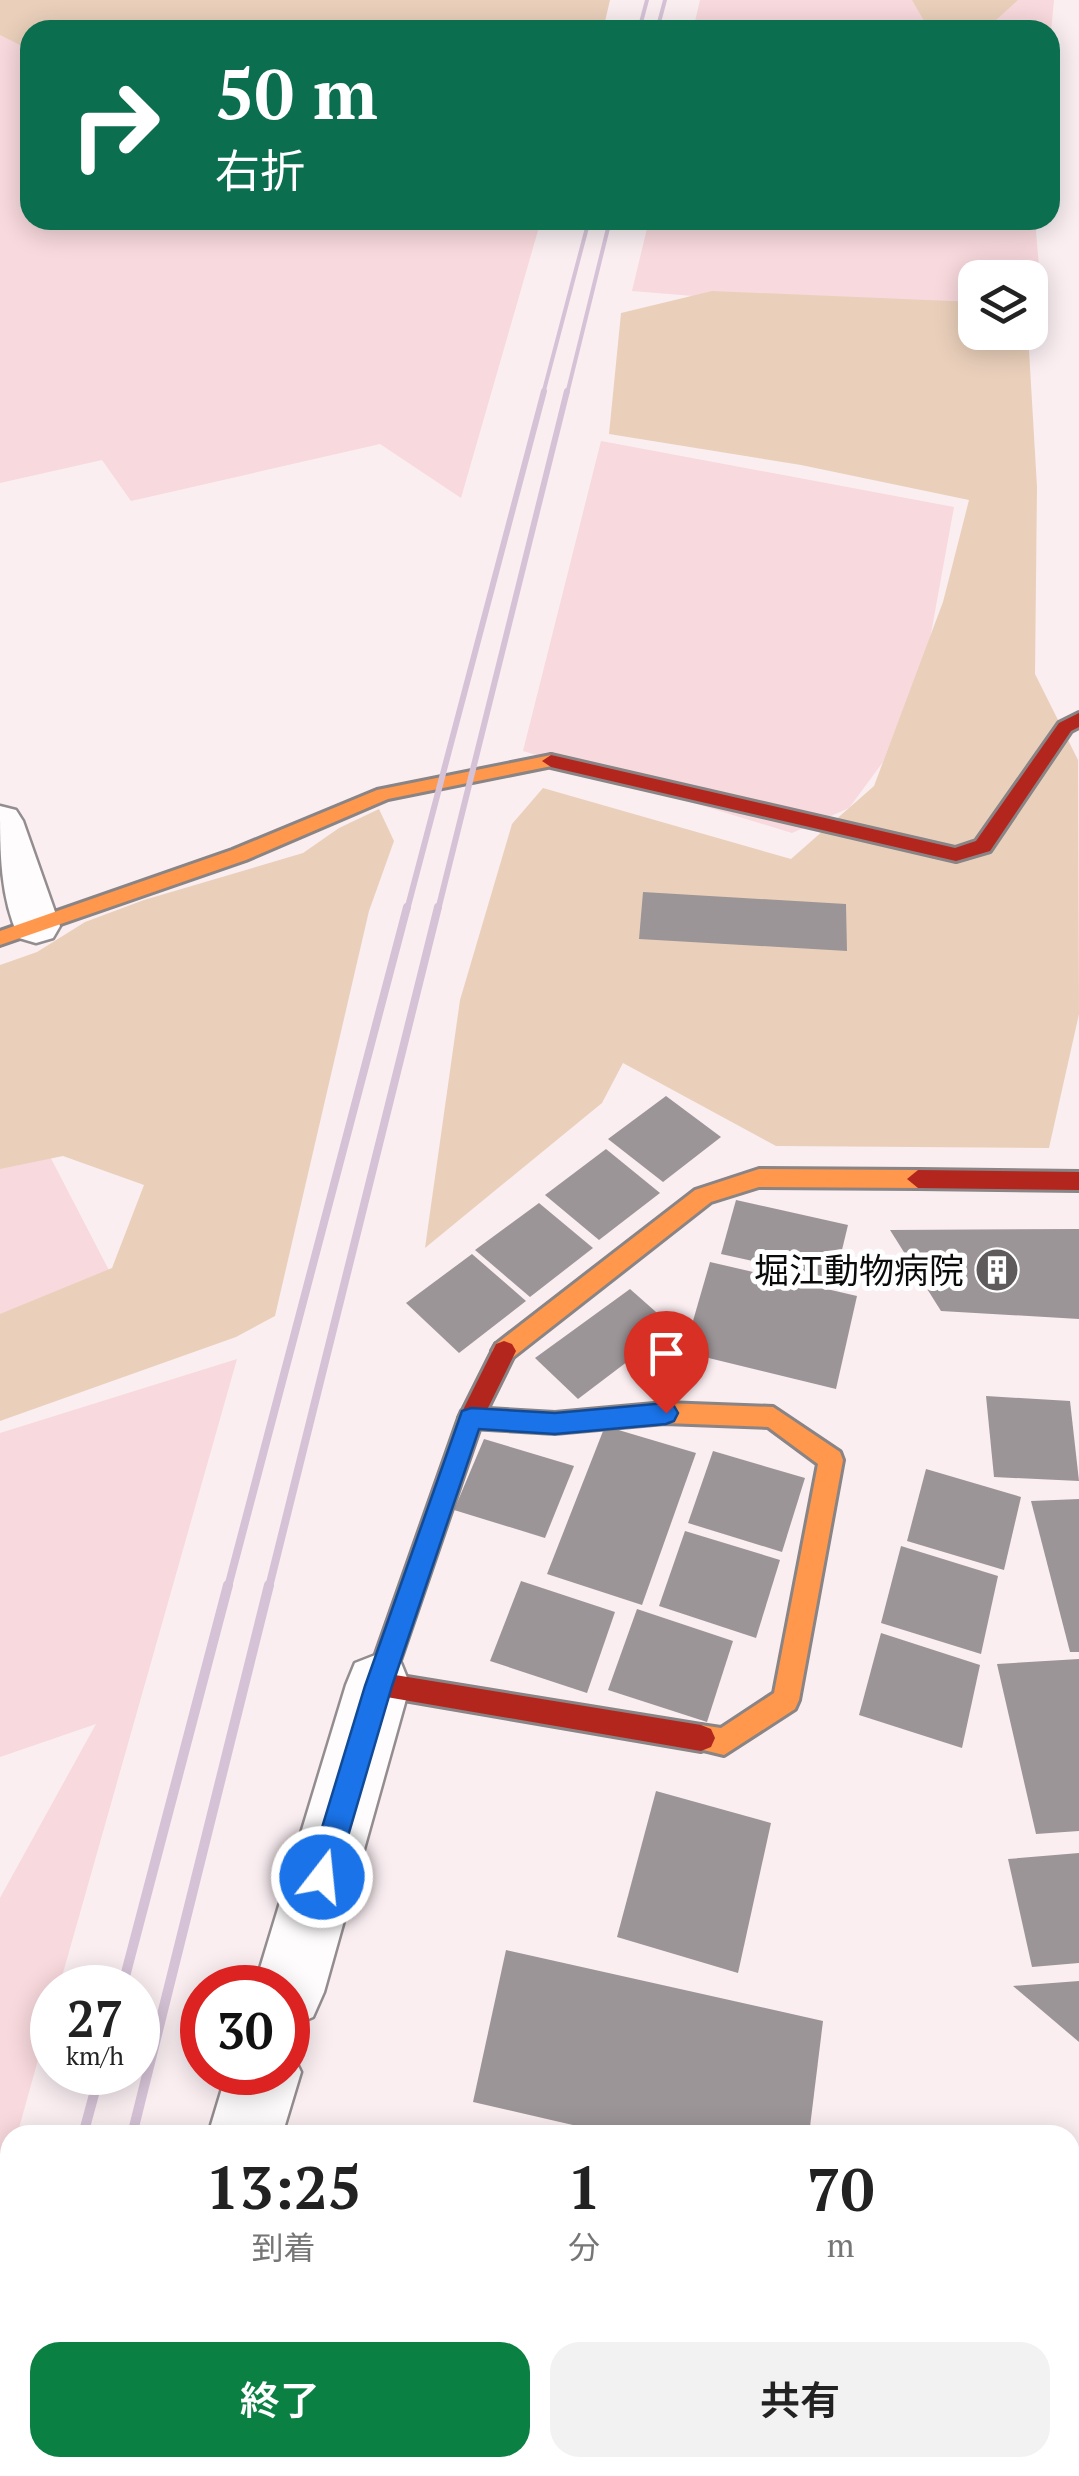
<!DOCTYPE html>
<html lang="ja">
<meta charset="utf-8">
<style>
body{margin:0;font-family:"PT Serif","Noto Sans JP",serif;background:#f2f2f2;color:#222;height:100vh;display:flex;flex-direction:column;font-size:38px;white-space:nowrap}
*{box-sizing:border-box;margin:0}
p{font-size:32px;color:#767676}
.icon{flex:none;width:55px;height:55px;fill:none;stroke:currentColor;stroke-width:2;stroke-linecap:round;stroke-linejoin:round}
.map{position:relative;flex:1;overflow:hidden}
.details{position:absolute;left:0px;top:2125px;width:1080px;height:352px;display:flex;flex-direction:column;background:#fff;border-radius:30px 30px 0 0;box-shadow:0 5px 25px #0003}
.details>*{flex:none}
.banner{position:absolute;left:20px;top:20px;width:1040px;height:210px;border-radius:30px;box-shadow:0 5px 25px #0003;background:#0b6e4f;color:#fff;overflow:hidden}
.fabs{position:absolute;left:958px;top:260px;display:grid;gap:20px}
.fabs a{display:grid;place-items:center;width:90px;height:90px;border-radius:20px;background:#fff;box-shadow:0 5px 25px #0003;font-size:50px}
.speed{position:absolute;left:30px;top:1965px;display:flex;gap:20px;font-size:50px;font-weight:700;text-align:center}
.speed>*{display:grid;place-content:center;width:130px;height:130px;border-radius:50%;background:#fff;box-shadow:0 5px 25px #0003;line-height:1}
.speed small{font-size:25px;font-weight:400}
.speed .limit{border:15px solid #d22;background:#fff;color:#111}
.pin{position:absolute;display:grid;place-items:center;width:85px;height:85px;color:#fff;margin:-102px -42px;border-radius:50% 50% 50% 0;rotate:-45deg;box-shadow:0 0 10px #0007}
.pin .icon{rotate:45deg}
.me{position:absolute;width:110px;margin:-55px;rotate:16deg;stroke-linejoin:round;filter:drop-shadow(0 0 8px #0008)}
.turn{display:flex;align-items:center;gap:35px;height:210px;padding:0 30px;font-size:45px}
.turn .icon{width:130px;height:130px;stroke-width:2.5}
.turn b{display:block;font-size:70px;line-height:85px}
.eta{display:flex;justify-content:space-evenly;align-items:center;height:170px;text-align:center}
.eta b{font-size:60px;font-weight:600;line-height:70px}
.action{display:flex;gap:20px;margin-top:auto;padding:20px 30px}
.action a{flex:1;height:115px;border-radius:30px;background:#0b8043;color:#fff;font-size:40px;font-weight:600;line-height:115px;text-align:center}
.action a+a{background:#f2f2f2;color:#222}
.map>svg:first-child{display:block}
.farmland{fill:#f8d9dd}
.forest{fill:#ead0bb}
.building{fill:#9c9598}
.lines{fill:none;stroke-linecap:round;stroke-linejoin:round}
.street-casing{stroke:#938d8f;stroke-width:5}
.slow-casing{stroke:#898485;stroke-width:6}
.jam-casing{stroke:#898485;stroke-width:6}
.street{fill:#fefcfd;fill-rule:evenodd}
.slow{fill:#ff974d;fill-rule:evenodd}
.jam{fill:#b3261e;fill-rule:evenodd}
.rail-far3{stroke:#d5c2d6;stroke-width:4}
.rail-far2{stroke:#d5c2d6;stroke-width:6}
.rail-far1{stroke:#d5c2d6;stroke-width:8}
.rail{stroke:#d5c2d6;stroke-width:10}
.route{fill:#1a73e8;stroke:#114b97;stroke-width:2.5}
.labels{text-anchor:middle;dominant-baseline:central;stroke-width:10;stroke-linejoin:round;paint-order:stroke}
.poi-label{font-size:35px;fill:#0b0b0b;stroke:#fff;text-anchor:end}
</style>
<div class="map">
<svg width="1079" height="2476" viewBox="0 0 1079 2476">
<rect width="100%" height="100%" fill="#faeef1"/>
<g class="farmland">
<polygon points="0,0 30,30 30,220 541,220 461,498 380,444 131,501 102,460 0,483"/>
<polygon points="700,0 1054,0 1050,43 1050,30 693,30"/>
<polygon points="649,220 1035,220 1044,325 1030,324 1030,278 975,278 975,319 632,291"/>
<polygon points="601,441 954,507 930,639 883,762 849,808 792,833 523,751"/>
<polygon points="0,1060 129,1309 0,1350"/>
<polygon points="237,1359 59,1987 52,1988 52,2010 17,2135 10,2135 10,2160 0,2196 0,1898 96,1724 0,1757 0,1433"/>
</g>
<g class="forest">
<polygon points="0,0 610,0 603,30 30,30 30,50 0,35"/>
<polygon points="912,0 1018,0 985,30 927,26"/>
<polygon points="712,291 975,302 975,332 1028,333 1037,487 1035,674 1078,760 1079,1014 1049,1148 776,1146 623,1063 602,1103 425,1248 460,1000 512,824 543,788 791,859 874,786 943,602 969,500 801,465 609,434 621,313"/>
<polygon points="379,809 394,841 369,911 275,1316 236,1337 0,1421 0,1314 112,1268 144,1185 63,1156 0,1169 0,965 37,952 85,922 144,900 303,853 339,828"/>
</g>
<g class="building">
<polygon points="643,892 846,904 847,951 639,939"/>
<polygon points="666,1096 721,1137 663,1182 608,1139"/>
<polygon points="606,1149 660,1193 599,1240 545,1195"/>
<polygon points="736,1200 848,1225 835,1279 721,1254"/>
<polygon points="539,1203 593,1248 530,1297 475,1250"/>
<polygon points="1079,1229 1079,1319 941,1311 890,1230"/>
<polygon points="472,1254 526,1301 459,1353 406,1303"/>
<polygon points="710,1262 857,1296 836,1389 684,1352"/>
<polygon points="630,1289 673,1327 578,1399 535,1358"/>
<polygon points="986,1396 1070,1401 1079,1481 994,1477"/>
<polygon points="605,1426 696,1453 642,1605 547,1574"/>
<polygon points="484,1439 574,1466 545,1538 454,1510"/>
<polygon points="713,1451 805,1478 782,1552 688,1523"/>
<polygon points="926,1469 1021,1497 1004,1570 907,1541"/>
<polygon points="1079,1499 1079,1652 1070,1652 1031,1501"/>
<polygon points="685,1531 780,1560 756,1638 659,1606"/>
<polygon points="901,1546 998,1576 981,1654 881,1623"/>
<polygon points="521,1581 615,1612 587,1693 490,1661"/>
<polygon points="637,1609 733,1641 707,1722 608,1690"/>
<polygon points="881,1633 980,1665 962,1748 859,1715"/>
<polygon points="1079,1659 1079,1831 1036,1834 997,1664"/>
<polygon points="656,1791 771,1823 738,1973 617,1937"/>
<polygon points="1079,1853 1079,1963 1032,1967 1008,1859"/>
<polygon points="506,1950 823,2021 809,2135 616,2135 473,2102"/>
<polygon points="1079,1981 1079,2042 1013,1986"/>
<polygon points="240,2468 482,2468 480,2476 237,2476"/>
<polygon points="556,2468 798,2468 797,2476 554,2476"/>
<polygon points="843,2468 1004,2468 1004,2476 842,2476"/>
</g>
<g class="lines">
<defs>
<g id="street">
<path d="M0 806 16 810 23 821 60 926 53 938 36 943 19 938C0 897 0 852 0 806Z"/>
<polygon points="378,1654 401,1663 410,1685 324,1992 313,2017 288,2028 288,1988 254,1988 346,1685 355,1663"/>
<polygon points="288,2045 301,2072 282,2135 208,2135 227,2072 288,2072"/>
<polygon points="1079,2211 1079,2289 1070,2291 1070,2213"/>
<polygon points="1070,2451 1076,2476 994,2476 995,2468 1070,2468"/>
<polygon points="106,2468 188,2468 186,2476 104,2476"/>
</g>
<g id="slow">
<polygon points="551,755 560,761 557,765 388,799 246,860 0,945 0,931 232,850 377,790"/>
<polygon points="759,1169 918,1170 929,1179 918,1188 759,1187 711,1202 512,1358 504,1361 496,1358 492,1351 496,1344 695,1190"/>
<polygon points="665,1403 773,1407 840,1452 843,1460 799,1700 795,1709 724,1755 691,1747 687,1738 691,1729 701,1725 721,1728 774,1693 818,1464 768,1427 665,1423 555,1433 471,1428 462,1425 459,1418 462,1411 471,1408 555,1413"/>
</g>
<g id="jam">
<polygon points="1079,713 1079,727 1071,731 990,851 956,861 551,767 542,761 551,755 955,848 976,841 1059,723"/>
<polygon points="918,1170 1079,1172 1079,1190 918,1188 907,1179"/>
<polygon points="504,1341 512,1344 516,1351 483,1418 395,1675 701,1725 711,1729 715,1738 711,1747 701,1751 369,1694 365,1685 459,1418 496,1344"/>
</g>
</defs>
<use href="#street" class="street-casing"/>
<use href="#slow" class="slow-casing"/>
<use href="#jam" class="jam-casing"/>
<use href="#street" class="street"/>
<use href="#slow" class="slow"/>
<use href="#jam" class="jam"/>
<g class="rail-far3">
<polyline points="639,30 647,0"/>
<polyline points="657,30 665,0"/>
<polyline points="543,394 589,220"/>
<polyline points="567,394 610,220"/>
</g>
<g class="rail-far2">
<polyline points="407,910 544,391"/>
<polyline points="438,910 567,391"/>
</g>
<g class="rail-far1">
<polyline points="228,1587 407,907"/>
<polyline points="269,1587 438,907"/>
</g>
<g class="rail">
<polyline points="122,1988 228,1585"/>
<polyline points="83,2135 100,2072"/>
<polyline points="132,2135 269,1585"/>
<polyline points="0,2451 10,2414"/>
<polyline points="47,2476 49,2468"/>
</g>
</g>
<polygon class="route" points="666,1403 674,1406 678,1413 674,1421 666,1424 555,1434 479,1429 392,1686 336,1877 332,1887 322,1892 311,1887 307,1877 365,1686 462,1411 471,1408 555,1413"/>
<defs>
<symbol id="building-disc" viewBox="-11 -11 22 22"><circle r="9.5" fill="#5f5a5c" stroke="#fff"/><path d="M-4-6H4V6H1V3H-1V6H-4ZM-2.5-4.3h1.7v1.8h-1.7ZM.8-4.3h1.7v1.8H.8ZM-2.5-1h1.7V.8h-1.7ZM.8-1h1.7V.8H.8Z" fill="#fff"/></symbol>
</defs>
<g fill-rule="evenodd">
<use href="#building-disc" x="972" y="1245" width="50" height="50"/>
</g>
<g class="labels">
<g class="poi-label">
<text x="964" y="1270">堀江動物病院</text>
</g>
</g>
</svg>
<div class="fabs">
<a><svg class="icon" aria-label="layers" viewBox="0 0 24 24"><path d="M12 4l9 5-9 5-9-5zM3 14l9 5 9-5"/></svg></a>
</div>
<div class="speed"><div>27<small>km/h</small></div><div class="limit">30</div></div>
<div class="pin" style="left:666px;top:1413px;background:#d93025"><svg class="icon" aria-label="arrive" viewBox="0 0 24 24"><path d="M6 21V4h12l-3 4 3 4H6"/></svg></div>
<svg class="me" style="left:322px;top:1877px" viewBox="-20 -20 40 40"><circle r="17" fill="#1a73e8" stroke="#fff" stroke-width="3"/><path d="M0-11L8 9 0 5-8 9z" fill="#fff"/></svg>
<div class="banner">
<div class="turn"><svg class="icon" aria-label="right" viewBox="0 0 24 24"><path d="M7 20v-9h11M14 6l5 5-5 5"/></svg><div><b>50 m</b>右折</div></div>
</div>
<section class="details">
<div class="eta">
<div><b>13:25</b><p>到着</p></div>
<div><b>1</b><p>分</p></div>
<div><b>70</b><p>m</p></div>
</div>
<div class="action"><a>終了</a><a>共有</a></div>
</section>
</div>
